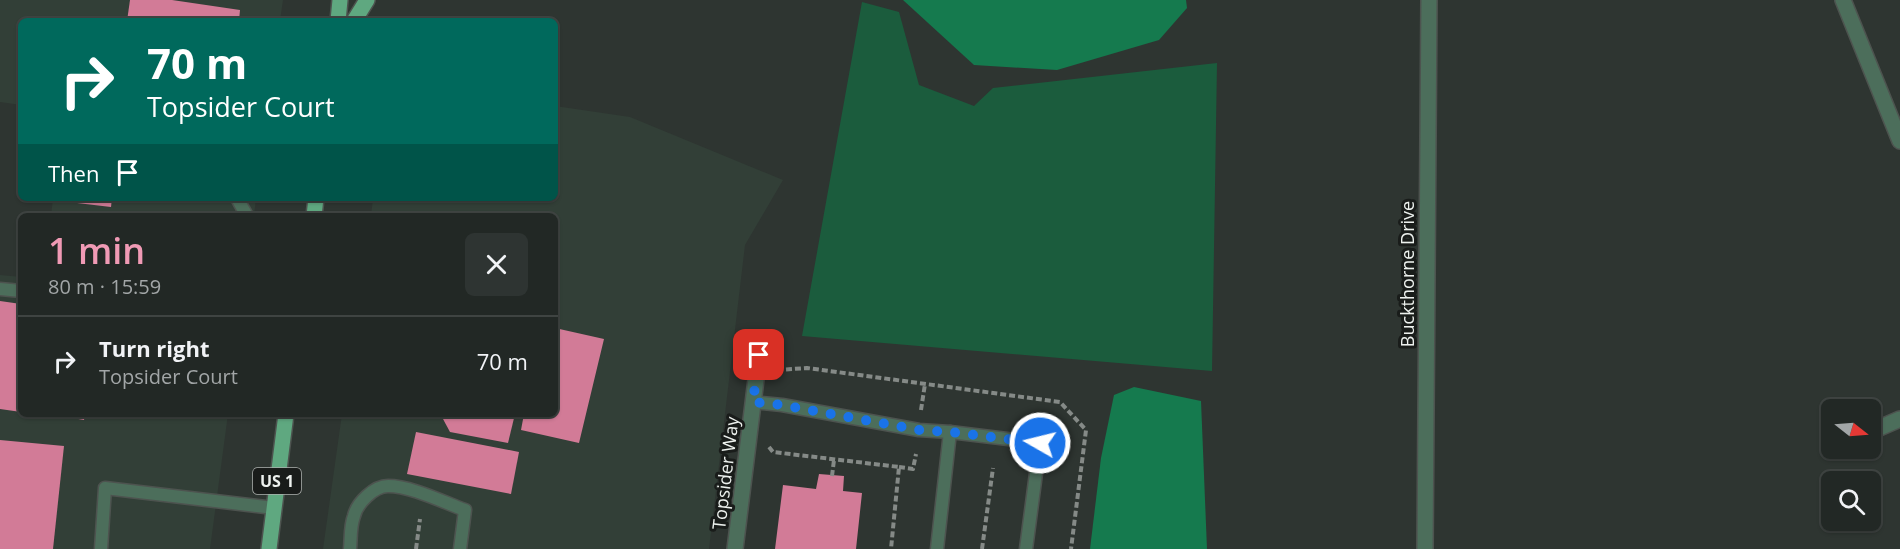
<!DOCTYPE html>
<meta charset="utf-8">
<style>
body{margin:0;font-family:"Open Sans",sans-serif;background:#2e3432;color:#f1f3f6;height:100vh;display:flex;flex-direction:column;font-size:22px;white-space:nowrap}
*{box-sizing:border-box;margin:0}
p{font-size:20px;color:#a2a6a7}
.icon{flex:none;width:33px;height:33px;fill:none;stroke:currentColor;stroke-width:2;stroke-linecap:round;stroke-linejoin:round}
.map{position:relative;flex:1;overflow:hidden}
.sheet{position:absolute;left:18px;top:213px;width:540px;height:204px;display:flex;flex-direction:column;background:#222825;border-radius:9px;box-shadow:0 2px 4px #0004,0 0 0 2px #3f4442}
.sheet>*{flex:none}
.hud{position:absolute;left:18px;top:18px;width:540px;height:183px;border-radius:9px;box-shadow:0 2px 4px #0004,0 0 0 2px #3f4442;background:#00695c;color:#fff;overflow:hidden}
.needle{width:39px;rotate:107deg}
.fabs{position:absolute;left:1821px;top:399px;display:grid;gap:12px}
.fabs a{display:grid;place-items:center;width:60px;height:60px;border-radius:9px;background:#222825;box-shadow:0 2px 4px #0004,0 0 0 2px #3f4442;font-size:30px}
.pin{position:absolute;display:grid;place-items:center;width:51px;height:51px;color:#fff;margin:-26px;border-radius:12px;box-shadow:0 3px 9px #0006}
.me{position:absolute;width:66px;margin:-33px;rotate:278deg;stroke-linejoin:round;filter:drop-shadow(0 0 4px #0008)}
.turn{display:flex;align-items:center;gap:21px;height:126px;padding:0 30px;font-size:27px}
.turn .icon{width:78px;height:78px;stroke-width:2.5}
.turn b{display:block;font-size:42px;line-height:51px}
.then{display:flex;align-items:center;height:57px;padding:0 30px;background:#0003;gap:12px;font-size:22px}
.round{display:grid;place-items:center;flex:none;width:63px;height:63px;border-radius:9px;background:#2e3432}
.headline{display:flex;align-items:center;justify-content:space-between;height:102px;padding:0 30px}
h1{font-size:36px;font-weight:600;line-height:45px;color:#f09ab5}
ul{padding:0;list-style:none}
li{display:flex;align-items:center;gap:18px;height:90px;padding:0 30px;border-top:2px solid #3f4442}
li div{flex:1}
li b{display:block;font-size:22px}
li em{font-style:normal}
.map>svg:first-child{display:block}
.built{fill:#323f37}
.green{fill:#1b5c3d}
.water{fill:#157a4e}
.building{fill:#d27b97}
.lines{fill:none;stroke-linecap:round;stroke-linejoin:round}
.lane-casing{stroke:#4d534f;stroke-width:15}
.street-casing{stroke:#4d534f;stroke-width:18}
.primary-casing{stroke:#4d534f;stroke-width:18}
.path{stroke:#858a87;stroke-width:4;stroke-dasharray:6 3;stroke-linecap:butt}
.lane{stroke:#4c6e5b;stroke-width:12}
.street{stroke:#4c6e5b;stroke-width:15}
.primary{stroke:#5fa880;stroke-width:15}
.route{stroke:#1a73e8;stroke-width:10;stroke-dasharray:0 18}
.labels{text-anchor:middle;dominant-baseline:central;stroke-width:6;stroke-linejoin:round;paint-order:stroke}
.shield{fill:#191c1a;stroke:#adb1ae;stroke-width:1.5}
.shield-label{font-size:16px;font-weight:bold;fill:#edf1ee}
.street-label{font-size:18px;fill:#edf1ee;stroke:#191c1a}
</style>
<div class="map">
<svg width="1900" height="549" viewBox="0 0 1900 549">
<rect width="100%" height="100%" fill="#2e3531"/>
<g class="built">
<polygon points="0,0 283,0 280,21 21,21 21,105 0,102"/>
<polygon points="555,106 630,117 783,180 745,245 709,549 323,549 342,414 555,414 555,216 371,216 373,198 555,198"/>
<polygon points="53,198 256,198 254,216 51,216"/>
<polygon points="0,275 21,277 21,414 228,414 210,549 0,549"/>
</g>
<polygon class="green" points="862,2 899,12 919,85 974,106 993,88 1217,63 1212,371 802,336"/>
<g class="water">
<polygon points="903,0 1186,0 1187,8 1159,40 1057,70 974,65"/>
<polygon points="1134,387 1201,401 1207,549 1090,549 1101,458 1114,395"/>
</g>
<g class="building">
<polygon points="130,0 172,0 240,10 239,21 127,21"/>
<polygon points="60,198 112,198 111,207 60,201"/>
<polygon points="0,301 21,304 21,412 0,409"/>
<polygon points="555,328 604,339 579,443 521,430 524,414 555,414"/>
<polygon points="50,414 85,414 84,420"/>
<polygon points="443,414 515,414 508,443 450,432 443,419"/>
<polygon points="416,432 519,452 511,494 407,474"/>
<polygon points="0,440 64,446 53,549 0,549"/>
<polygon points="819,474 844,476 843,491 862,493 856,549 775,549 783,485 816,489"/>
</g>
<g class="lines">
<defs>
<g id="lane">
<polyline points="237,198 247,216"/>
<polyline points="0,289 21,291"/>
<polyline points="753,402 782,405 919,430 950,432 1040,443 1026,549"/>
<polyline points="101,549 105,488 274,508"/>
<path d="M350 549C351 539 350 526 354 516 357 503 374 486 388 486 411 486 443 502 465 510L460 549"/>
<polyline points="937,549 950,432"/>
</g>
<g id="street">
<polyline points="1843,0 1900,141"/>
<polyline points="1870,432 1900,419"/>
<polyline points="735,549 759,355"/>
<polyline points="1425,549 1429,0"/>
</g>
<g id="primary">
<polyline points="338,21 340,0"/>
<polyline points="354,21 367,0"/>
<polyline points="314,216 316,198"/>
<polyline points="269,549 286,414"/>
</g>
</defs>
<use href="#lane" class="lane-casing"/>
<use href="#street" class="street-casing"/>
<use href="#primary" class="primary-casing"/>
<g class="path">
<polyline points="777,370 807,368 1060,402 1086,430 1071,549"/>
<polyline points="921,410 925,384"/>
<polyline points="769,447 773,452 899,467 891,549"/>
<polyline points="899,467 913,469 916,454"/>
<polyline points="832,476 834,460"/>
<polyline points="416,549 420,519"/>
<polyline points="982,549 993,468"/>
</g>
<use href="#lane" class="lane"/>
<use href="#street" class="street"/>
<use href="#primary" class="primary"/>
</g>
<g class="lines">
<polyline class="route" points="759,355 753,402 782,405 919,430 950,432 1040,443"/>
</g>
<g class="labels">
<rect class="shield" x="253" y="468" width="48" height="26" rx="4.5"/>
<g class="shield-label">
<text x="277" y="481">US 1</text>
</g>
<g class="street-label">
<text transform="translate(1407 274) rotate(-90)">Buckthorne Drive</text>
<text transform="translate(725 473) rotate(-83)">Topsider Way</text>
</g>
</g>
</svg>
<div class="fabs">
<a><svg class="needle" viewBox="-14 -14 28 28"><path d="M0-13l5 13h-10z" fill="#e53935"/><path d="M0 13l5-13h-10z" fill="#a2a6a7"/></svg></a>
<a><svg class="icon" aria-label="search" viewBox="0 0 24 24"><circle cx="10" cy="10" r="6"/><path d="M15 15l6 6"/></svg></a>
</div>
<div class="pin" style="left:759px;top:355px;background:#d93025"><svg class="icon" aria-label="arrive" viewBox="0 0 24 24"><path d="M6 21V4h12l-3 4 3 4H6"/></svg></div>
<svg class="me" style="left:1040px;top:443px" viewBox="-20 -20 40 40"><circle r="17" fill="#1a73e8" stroke="#fff" stroke-width="3"/><path d="M0-11L8 9 0 5-8 9z" fill="#fff"/></svg>
<div class="hud">
<div class="turn"><svg class="icon" aria-label="right" viewBox="0 0 24 24"><path d="M7 20v-9h11M14 6l5 5-5 5"/></svg><div><b>70 m</b>Topsider Court</div></div>
<div class="then">Then<svg class="icon" aria-label="arrive" viewBox="0 0 24 24"><path d="M6 21V4h12l-3 4 3 4H6"/></svg></div>
</div>
<section class="sheet">
<div class="headline"><div><h1>1 min</h1><p>80 m · 15:59</p></div><a class="round"><svg class="icon" aria-label="close" viewBox="0 0 24 24"><path d="M6 6l12 12M18 6L6 18"/></svg></a></div>
<ul>
<li><svg class="icon" aria-label="right" viewBox="0 0 24 24"><path d="M7 20v-9h11M14 6l5 5-5 5"/></svg><div><b>Turn right</b><p>Topsider Court</p></div><em>70 m</em></li>
</ul>
</section>
</div>
